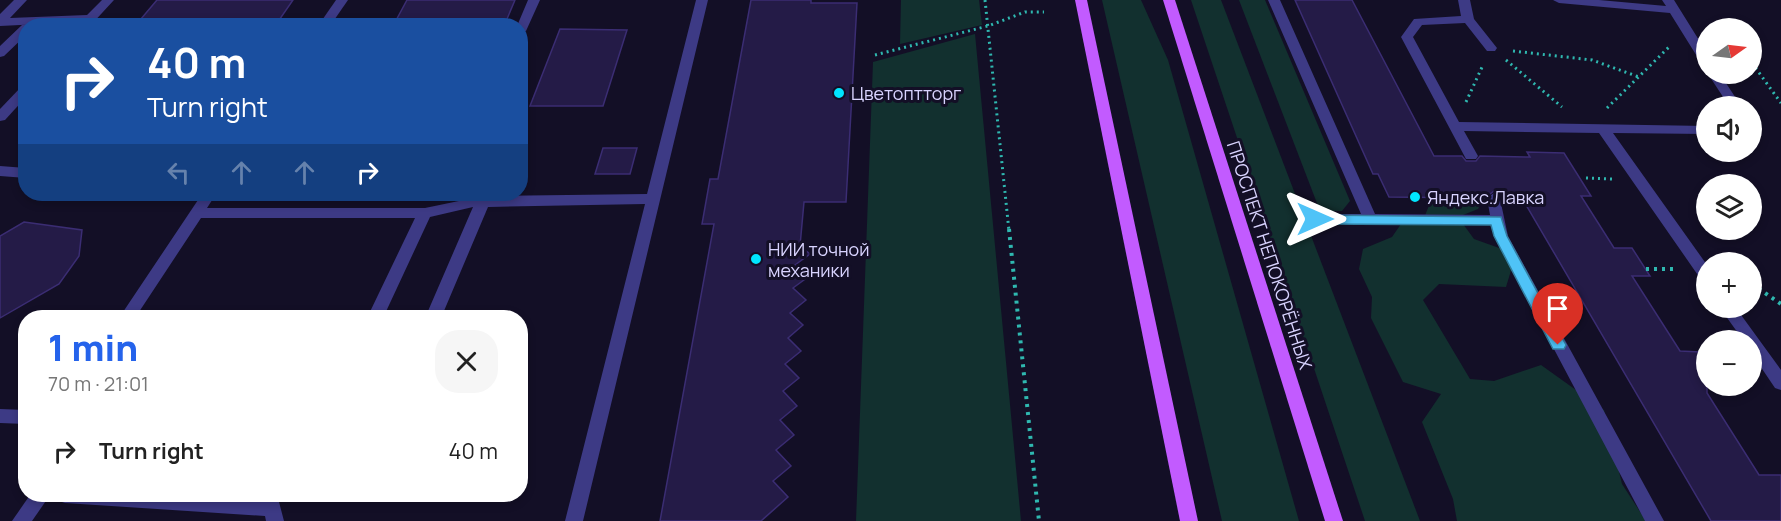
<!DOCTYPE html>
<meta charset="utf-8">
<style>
body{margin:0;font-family:Manrope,sans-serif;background:#f6f6f6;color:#222;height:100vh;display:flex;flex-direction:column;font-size:22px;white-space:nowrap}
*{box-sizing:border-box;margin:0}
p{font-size:20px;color:#767676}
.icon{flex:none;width:33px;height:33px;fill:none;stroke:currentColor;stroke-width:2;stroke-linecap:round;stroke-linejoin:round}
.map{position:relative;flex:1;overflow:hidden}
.drawer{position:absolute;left:18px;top:310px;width:510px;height:192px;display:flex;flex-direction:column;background:#fff;border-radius:24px;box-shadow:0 3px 9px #0003}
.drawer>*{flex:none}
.guide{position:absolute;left:18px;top:18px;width:510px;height:183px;border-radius:24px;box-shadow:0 3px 9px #0003;background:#1a4fa0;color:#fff;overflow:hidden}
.needle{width:39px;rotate:76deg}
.fabs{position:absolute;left:1696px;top:18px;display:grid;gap:12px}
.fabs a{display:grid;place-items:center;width:66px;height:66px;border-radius:50%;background:#fff;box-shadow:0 3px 9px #0003;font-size:30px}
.pin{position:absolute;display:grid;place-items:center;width:51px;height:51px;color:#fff;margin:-62px -26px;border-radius:50% 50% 50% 0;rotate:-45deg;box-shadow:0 0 6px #0007}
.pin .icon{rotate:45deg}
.me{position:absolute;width:66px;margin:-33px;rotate:90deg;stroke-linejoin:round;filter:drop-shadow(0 0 4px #0008)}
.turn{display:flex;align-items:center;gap:21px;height:126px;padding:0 30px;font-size:27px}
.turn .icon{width:78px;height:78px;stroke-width:2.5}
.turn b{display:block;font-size:42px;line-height:51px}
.lanes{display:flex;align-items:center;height:57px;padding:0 30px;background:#0003;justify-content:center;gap:30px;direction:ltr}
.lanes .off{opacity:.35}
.round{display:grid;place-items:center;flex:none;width:63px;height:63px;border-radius:24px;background:#f6f6f6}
.head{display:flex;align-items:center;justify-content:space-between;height:102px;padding:0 30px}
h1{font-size:36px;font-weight:800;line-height:45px;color:#2563eb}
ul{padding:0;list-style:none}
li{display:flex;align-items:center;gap:18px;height:78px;padding:0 30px}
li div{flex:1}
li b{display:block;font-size:22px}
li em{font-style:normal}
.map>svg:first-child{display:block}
.green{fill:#12302f}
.building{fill:#241b47;stroke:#3b2d73;stroke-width:1.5}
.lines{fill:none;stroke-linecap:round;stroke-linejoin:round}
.path-far1{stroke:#2fb8b0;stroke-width:3;stroke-dasharray:2 4;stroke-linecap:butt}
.path{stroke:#2fb8b0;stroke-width:4;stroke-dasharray:3 5;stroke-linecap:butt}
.lane{fill:#3d3a85;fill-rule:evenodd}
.primary{fill:#c25bff;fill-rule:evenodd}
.route{fill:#4fc3f7;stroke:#337fa1;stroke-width:1.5}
.poi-dot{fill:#00e5ff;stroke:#130f26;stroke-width:2}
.labels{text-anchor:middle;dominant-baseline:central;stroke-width:6;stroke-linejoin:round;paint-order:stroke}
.poi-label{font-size:18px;fill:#d9d4ff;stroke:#130f26;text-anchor:start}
.street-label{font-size:18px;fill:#d9d4ff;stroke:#130f26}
</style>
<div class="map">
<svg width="1781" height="521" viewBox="0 0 1781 521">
<rect width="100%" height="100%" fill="#130f26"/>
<g class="green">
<polygon points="901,0 979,0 982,25 900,44"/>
<polygon points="1102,0 1141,0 1168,60 1299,521 1222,521"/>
<polygon points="1191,0 1221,0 1420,521 1365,521"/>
<polygon points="1239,0 1265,0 1350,201 1342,211 1320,211"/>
<polygon points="975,34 1021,521 856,521 873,62"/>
<polygon points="1470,199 1481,203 1478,209 1458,217 1474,239 1516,254 1506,287 1439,284 1423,300 1470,379 1494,381 1541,365 1604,410 1622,484 1646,521 1457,521 1453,499 1422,422 1441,394 1403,382 1371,318 1372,297 1359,269 1363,249 1392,237 1401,224 1422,223 1430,203"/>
</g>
<g class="building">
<polygon points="157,0 293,0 275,26 135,26"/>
<polygon points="407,0 515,0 504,26 393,26"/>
<polygon points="751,0 811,0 811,3 857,3 846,202 804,202 800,246 810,254 795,265 808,277 793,288 806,300 790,313 803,325 788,338 801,351 785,364 799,378 783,391 797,406 780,420 794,435 776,450 791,466 773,481 788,497 761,521 660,521 714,224 702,224 710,179 718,179"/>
<polygon points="1295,0 1352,0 1434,156 1462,156 1466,161 1476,161 1480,156 1530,157 1527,152 1564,153 1591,196 1581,196 1614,248 1632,248 1650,276 1632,276 1680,351 1700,352 1707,363 1707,393 1759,475 1781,475 1781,521 1711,521 1522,198 1502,198 1499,192 1494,191 1485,198 1389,197 1378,174 1373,174"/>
<polygon points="560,29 627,30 603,106 530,106"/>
<polygon points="603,148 637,148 630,174 595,174"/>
<polygon points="24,222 82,230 79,256 59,284 0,318 0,236"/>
</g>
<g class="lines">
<g class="path-far1">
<polyline points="985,0 1009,231"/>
<polyline points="1513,51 1592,60 1639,77"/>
<polyline points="875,55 988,26 1025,12 1044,12"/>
<polyline points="1506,60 1562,107"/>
<polyline points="1752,63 1781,103"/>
<polyline points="1466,102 1483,65"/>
<polyline points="1607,108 1670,46"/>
<polyline points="1586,178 1612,179"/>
</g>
<g class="path">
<polyline points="1009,229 1039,521"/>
<polyline points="1646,269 1675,269"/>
<polyline points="1752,284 1781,304"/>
</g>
<g class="lane">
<polygon points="14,0 27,0 10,18 87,15 102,0 114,0 90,26 82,26 81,22 0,26 0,14"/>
<polygon points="336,0 348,0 330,26 318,26"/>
<polygon points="528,0 540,0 526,31 520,34 520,26 517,26"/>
<polygon points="696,0 708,0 583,521 565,521 645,204 488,207 441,318 425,318 473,207 430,217 383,318 367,318 415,218 201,218 135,318 119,318 202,194 216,194 207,208 425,208 483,196 647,194"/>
<polygon points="1268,0 1280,0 1375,214 1490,215 1487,198 1494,193 1499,194 1508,236 1664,521 1645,521 1494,236 1492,225 1310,223 1308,219 1310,215 1315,214 1361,214"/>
<polygon points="1458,0 1470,0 1474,19 1497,48 1495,51 1487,51 1465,23 1422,25 1413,37 1459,122 1707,126 1707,134 1613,133 1707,265 1707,283 1702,281 1599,133 1464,131 1478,156 1476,159 1466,159 1401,37 1414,19 1461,16"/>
<polygon points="1553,0 1599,0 1666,6 1662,0 1674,0 1707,53 1707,67 1703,66 1670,13 1559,3"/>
<polygon points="26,24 30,26 26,26 26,35 4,56 0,57 0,46 22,25"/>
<polygon points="1708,74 1720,74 1741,106 1729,106"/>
<polygon points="26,85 26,97 5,120 0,121 0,109 22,86"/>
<polygon points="0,166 26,168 26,178 0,176"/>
<polygon points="1720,308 1736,308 1781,370 1781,390 1775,388 1752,354 1752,340 1743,340"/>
<polygon points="0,409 26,410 26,424 0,423"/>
<polygon points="30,495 50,495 32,521 12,521"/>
<polygon points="56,495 199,495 273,500 279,502 284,521 266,521 265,516 65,503 59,501"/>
</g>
<g class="primary">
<polygon points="1075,0 1087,0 1198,521 1180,521"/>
<polygon points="1163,0 1175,0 1343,521 1325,521"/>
</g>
</g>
<polygon class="route" points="1315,215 1501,217 1507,236 1566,345 1564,349 1553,349 1494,236 1491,225 1315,224 1308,219"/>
<g class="poi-dot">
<circle cx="839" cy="93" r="6"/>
<circle cx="1415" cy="197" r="6"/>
<circle cx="756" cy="259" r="6"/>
</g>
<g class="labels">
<g class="poi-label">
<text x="851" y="93">Цветоптторг</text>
<text x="1427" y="197">Яндекс.Лавка</text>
<text x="768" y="249">НИИ точной<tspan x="768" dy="21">механики</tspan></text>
</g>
<g class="street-label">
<text transform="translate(1270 255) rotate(72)">ПРОСПЕКТ НЕПОКОРЁННЫХ</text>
</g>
</g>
</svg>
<div class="fabs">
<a><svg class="needle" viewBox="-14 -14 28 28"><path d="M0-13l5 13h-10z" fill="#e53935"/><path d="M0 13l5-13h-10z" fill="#767676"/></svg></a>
<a><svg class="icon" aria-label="sound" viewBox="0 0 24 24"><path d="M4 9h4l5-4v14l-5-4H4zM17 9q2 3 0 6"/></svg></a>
<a><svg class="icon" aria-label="layers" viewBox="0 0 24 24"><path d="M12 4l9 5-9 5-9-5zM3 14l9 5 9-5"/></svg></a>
<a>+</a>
<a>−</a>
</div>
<div class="pin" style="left:1558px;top:345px;background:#d93025"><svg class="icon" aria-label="arrive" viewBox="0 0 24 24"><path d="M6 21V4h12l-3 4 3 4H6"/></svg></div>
<svg class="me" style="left:1315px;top:219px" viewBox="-20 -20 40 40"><path d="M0-17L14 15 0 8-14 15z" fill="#4fc3f7" stroke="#fff" stroke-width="4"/></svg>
<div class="guide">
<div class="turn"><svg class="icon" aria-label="right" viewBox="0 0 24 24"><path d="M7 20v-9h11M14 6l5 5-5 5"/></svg><div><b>40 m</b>Turn right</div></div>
<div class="lanes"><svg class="icon off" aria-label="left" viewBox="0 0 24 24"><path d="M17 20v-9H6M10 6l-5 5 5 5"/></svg><svg class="icon off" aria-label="ahead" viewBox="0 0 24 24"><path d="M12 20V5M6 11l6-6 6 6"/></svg><svg class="icon off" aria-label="ahead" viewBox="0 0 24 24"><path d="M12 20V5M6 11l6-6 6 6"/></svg><svg class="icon" aria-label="right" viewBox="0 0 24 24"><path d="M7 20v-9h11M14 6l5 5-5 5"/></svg></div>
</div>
<section class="drawer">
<div class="head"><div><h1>1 min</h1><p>70 m · 21:01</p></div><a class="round"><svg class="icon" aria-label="close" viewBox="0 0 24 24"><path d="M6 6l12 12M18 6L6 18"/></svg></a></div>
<ul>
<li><svg class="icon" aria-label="right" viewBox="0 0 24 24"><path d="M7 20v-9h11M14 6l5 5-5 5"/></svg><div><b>Turn right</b></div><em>40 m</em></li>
</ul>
</section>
</div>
